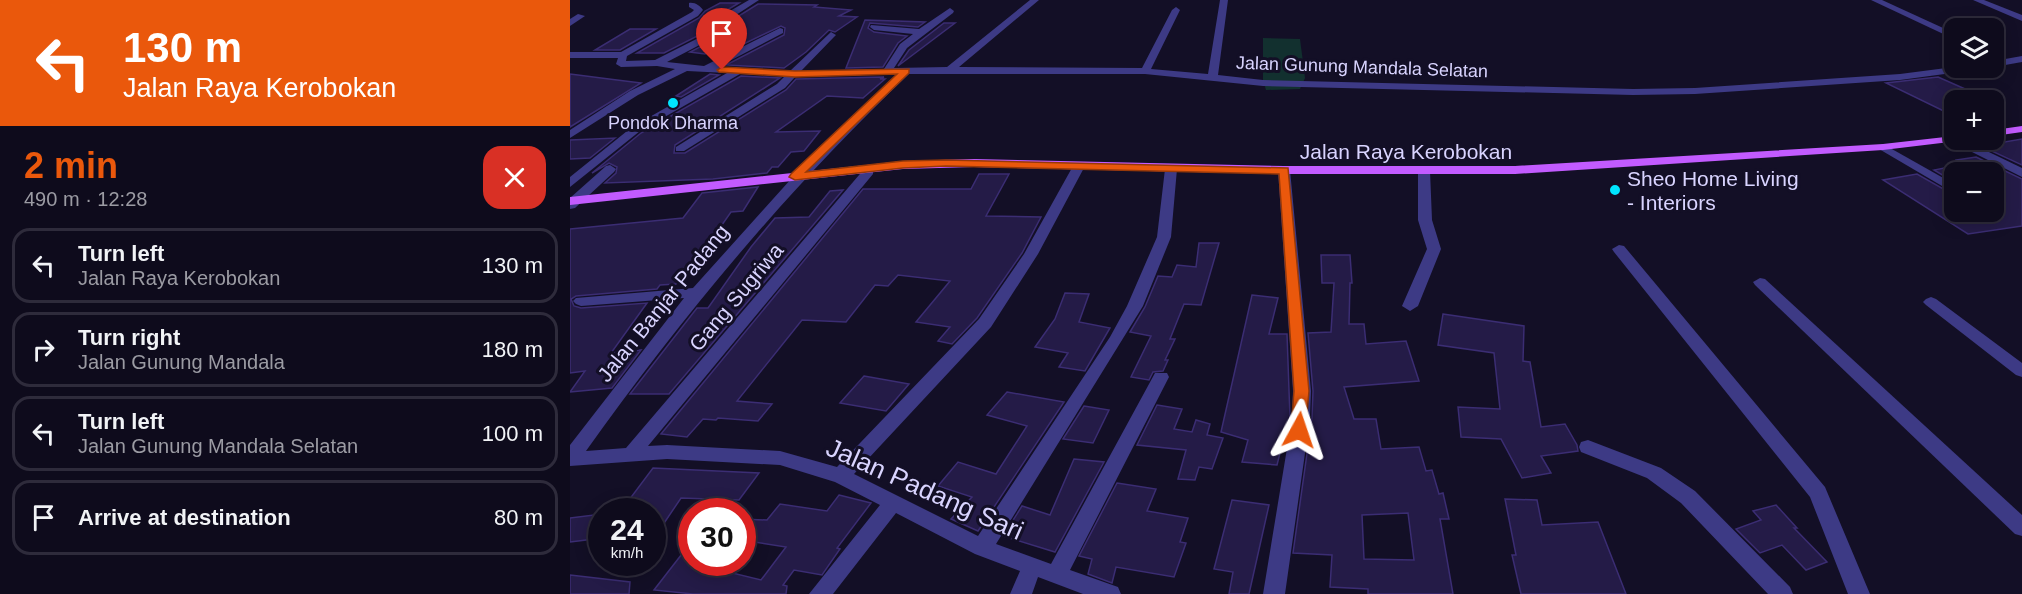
<!DOCTYPE html>
<meta charset="utf-8">
<style>
body{margin:0;font-family:Helvetica,sans-serif;background:#1c1929;color:#f1f3f6;height:100vh;display:flex;flex-direction:column;font-size:22px;white-space:nowrap}
*{box-sizing:border-box;margin:0}
p{font-size:20px;color:#9b9ba3}
.icon{flex:none;width:33px;height:33px;fill:none;stroke:currentColor;stroke-width:2;stroke-linecap:round;stroke-linejoin:round}
.map{position:relative;flex:1;overflow:hidden}
.details{display:flex;flex-direction:column;background:#0e0b1c;width:570px}
.details>*{flex:none}
.banner{background:#ea580c;color:#fff;overflow:hidden}
.tools{position:absolute;left:1374px;top:18px;display:grid;gap:12px}
.tools a{display:grid;place-items:center;width:60px;height:60px;border-radius:12px;background:#0e0b1c;box-shadow:0 3px 15px #0003,0 0 0 2px #2e2b3b;font-size:30px}
.speed{position:absolute;left:18px;top:498px;display:flex;gap:12px;font-size:30px;font-weight:700;text-align:center}
.speed>*{display:grid;place-content:center;width:78px;height:78px;border-radius:50%;background:#0e0b1c;box-shadow:0 3px 15px #0003,0 0 0 2px #2e2b3b;line-height:1}
.speed small{font-size:15px;font-weight:400}
.speed .limit{border:9px solid #d22;background:#fff;color:#111}
.pin{position:absolute;display:grid;place-items:center;width:51px;height:51px;color:#fff;margin:-62px -26px;border-radius:50% 50% 50% 0;rotate:-45deg;box-shadow:0 0 6px #0007}
.pin .icon{rotate:45deg}
.me{position:absolute;width:66px;margin:-33px;rotate:5deg;stroke-linejoin:round;filter:drop-shadow(0 0 4px #0008)}
.turn{display:flex;align-items:center;gap:21px;height:126px;padding:0 24px;font-size:27px}
.turn .icon{width:78px;height:78px;stroke-width:2.5}
.turn b{display:block;font-size:42px;line-height:51px}
.round{display:grid;place-items:center;flex:none;width:63px;height:63px;border-radius:18px;background:#1c1929}
.head{display:flex;align-items:center;justify-content:space-between;height:102px;padding:0 24px}
h1{font-size:36px;font-weight:800;line-height:45px;color:#ea580c}
ul{padding:0;list-style:none}
li{display:flex;align-items:center;gap:18px;height:75px;margin:0 12px 9px;padding:0 12px;border:3px solid #2e2b3b;border-radius:18px}
li div{flex:1}
li b{display:block;font-size:22px}
li em{font-style:normal}
main{display:flex;flex:1;min-height:0}
.map>svg:first-child{display:block}
.green{fill:#12302f}
.building{fill:#241b47;stroke:#3b2d73;stroke-width:1.5;fill-rule:evenodd}
.lines{fill:none;stroke-linecap:round;stroke-linejoin:round}
.minor{fill:#3d3a85;fill-rule:evenodd}
.major{fill:#c25bff;fill-rule:evenodd}
.route{fill:#ea580c;stroke:#983908;stroke-width:1.5}
.poi-dot{fill:#00e5ff;stroke:#130f26;stroke-width:2}
.labels{text-anchor:middle;dominant-baseline:central;stroke-width:6;stroke-linejoin:round;paint-order:stroke}
.far-street-label{font-size:18px;fill:#d9d4ff;stroke:#130f26}
.far-poi-label{font-size:18px;fill:#d9d4ff;stroke:#130f26}
.street-label{font-size:21px;fill:#d9d4ff;stroke:#130f26}
.poi-label{font-size:21px;fill:#d9d4ff;stroke:#130f26;text-anchor:start}
.near-street-label{font-size:26px;fill:#d9d4ff;stroke:#130f26}
</style>
<main>
<section class="details">
<div class="banner">
<div class="turn"><svg class="icon" aria-label="left" viewBox="0 0 24 24"><path d="M17 20v-9H6M10 6l-5 5 5 5"/></svg><div><b>130 m</b>Jalan Raya Kerobokan</div></div>
</div>
<div class="head"><div><h1>2 min</h1><p>490 m · 12:28</p></div><a class="round" style="background:#d93025;color:#fff"><svg class="icon" aria-label="close" viewBox="0 0 24 24"><path d="M6 6l12 12M18 6L6 18"/></svg></a></div>
<ul>
<li><svg class="icon" aria-label="left" viewBox="0 0 24 24"><path d="M17 20v-9H6M10 6l-5 5 5 5"/></svg><div><b>Turn left</b><p>Jalan Raya Kerobokan</p></div><em>130 m</em></li>
<li><svg class="icon" aria-label="right" viewBox="0 0 24 24"><path d="M7 20v-9h11M14 6l5 5-5 5"/></svg><div><b>Turn right</b><p>Jalan Gunung Mandala</p></div><em>180 m</em></li>
<li><svg class="icon" aria-label="left" viewBox="0 0 24 24"><path d="M17 20v-9H6M10 6l-5 5 5 5"/></svg><div><b>Turn left</b><p>Jalan Gunung Mandala Selatan</p></div><em>100 m</em></li>
<li><svg class="icon" aria-label="arrive" viewBox="0 0 24 24"><path d="M6 21V4h12l-3 4 3 4H6"/></svg><div><b>Arrive at destination</b></div><em>80 m</em></li>
</ul>
</section>
<div class="map">
<svg width="1452" height="594" viewBox="0 0 1452 594">
<rect width="100%" height="100%" fill="#130f26"/>
<polygon class="green" points="693,38 730,39 735,78 730,89 696,90 693,80"/>
<g class="building">
<polygon points="150,3 169,3 152,13 151,19 155,22 94,53 67,53 129,18 135,11"/>
<polygon points="188,4 247,5 244,7 281,10 269,16 287,17 265,32 259,30 236,52 214,68 156,65 214,35 215,28 211,26 153,54 148,47 135,54 120,52 169,27 172,20 167,17"/>
<polygon points="295,20 355,22 348,27 300,23 298,28 304,32 337,36 328,43 313,67 276,68"/>
<polygon points="374,23 385,23 328,66 339,50"/>
<polygon points="60,29 86,29 50,50 25,50"/>
<polygon points="0,74 39,79 71,83 0,127"/>
<polygon points="140,74 149,75 111,97 106,96"/>
<polygon points="171,76 210,78 105,145 104,153 115,153 216,90 226,79 314,77 310,79 315,79 293,98 257,96 206,132 250,131 234,151 221,152 208,167 202,167 197,173 143,179 35,183 46,173 47,167 39,163 22,173 71,133"/>
<polygon points="1368,77 1420,100 1384,100 1384,116 1316,83"/>
<polygon points="45,138 20,158 0,159 0,140"/>
<polygon points="1452,139 1452,165 1411,146"/>
<polygon points="1406,157 1452,179 1452,226 1398,234 1313,180 1347,174 1384,195 1384,212 1424,212 1424,172 1384,172 1384,182 1364,170 1395,164 1387,160"/>
<polygon points="409,174 439,174 416,216 471,217 452,253 407,318 382,344 368,341 380,327 346,322 380,281 328,275 318,286 305,285 276,322 232,320 167,401 202,404 188,421 148,418 146,420 133,419 117,437 91,434 293,189 401,189"/>
<polygon points="188,187 173,211 161,212 121,269 116,269 106,284 90,285 87,289 6,296 1,299 4,306 11,308 77,303 41,353 71,350 42,388 0,392 15,371 0,373 0,229 113,218 132,193"/>
<polygon points="273,190 99,394 60,394 127,308 138,308 181,247 205,218 239,217 260,191"/>
<polygon points="629,243 649,243 631,305 614,304 600,339 605,339 595,360 598,360 593,371 583,372 579,380 561,377 581,336 560,332 575,307 588,276 602,277 607,265 626,267"/>
<path d="M751 255H780L782 283H780L779 324H794L796 344 836 341 849 381 774 387 784 419H806L811 449 849 447 856 471 862 470 869 494 873 493 879 519H870L883 594H798V589L760 587 762 555 723 553 742 418 743 391 738 333 761 332 764 283H752ZM838 513 844 560 794 559 792 515Z"/>
<polygon points="495,293 519,294 509,322 540,328 515,371 489,367 498,353 465,347 485,319"/>
<polygon points="682,295 708,298 699,334 717,334 720,418 715,450 711,449 707,465 672,462 678,440 651,432"/>
<polygon points="873,314 954,326 953,361 960,362 971,427 995,424 1007,445 1008,451 971,456 981,473 952,478 931,439 891,437 888,407 930,409 924,353 868,345"/>
<polygon points="294,376 339,384 316,411 270,403"/>
<polygon points="437,392 494,402 408,531 381,519 402,497 368,486 388,462 426,474 457,426 417,415"/>
<polygon points="587,405 612,409 604,429 622,432 626,420 640,424 637,435 653,438 642,469 629,467 625,480 608,479 616,450 567,445"/>
<polygon points="514,406 539,410 523,443 493,439"/>
<polygon points="504,459 534,462 485,552 433,536 452,506 480,515"/>
<polygon points="83,468 189,473 169,500 111,498 82,541 82,512 50,512"/>
<polygon points="547,483 586,489 577,511 618,518 610,542 616,543 604,577 546,567 542,583 518,574 522,559 509,556"/>
<polygon points="269,495 301,503 267,548 270,549 252,575 224,570 213,585 217,586 216,594 123,594 84,590 122,541 122,562 155,562 150,570 191,580 216,547 172,540 172,519 197,520 210,504 257,511"/>
<polygon points="935,499 967,500 972,525 1028,522 1056,594 951,594 942,555 946,555"/>
<polygon points="662,500 699,505 679,594 659,594 663,572 644,569"/>
<polygon points="1206,505 1227,528 1224,528 1257,562 1236,570 1212,545 1190,553 1166,529 1191,520 1183,511"/>
<polygon points="32,514 32,538 0,542 0,518"/>
<polygon points="0,575 60,582 59,594 0,594"/>
</g>
<g class="lines">
<g class="minor">
<path d="M179 0H189L163 17 170 21 168 25 97 62 134 66 210 28 213 29V33L148 67 220 71 261 32 266 35 264 37 231 71 314 69 330 44 343 34 304 30 300 27 301 25 349 29 380 8 384 11 383 13 337 48 324 68 377 67 460 0H469L389 67 572 68 602 10 606 7 610 10 581 69 638 74 650 0H658L648 75 693 80 1063 89 1125 88 1330 74 1384 67 1402 68 1397 71 1330 80 1125 94 1063 95 693 86 575 74H339C218 189 113 315 16 451L56 448 295 168H303V174L78 446 97 445 210 451 267 467 409 319 454 254 503 166 509 162 515 166 468 254 421 327 284 474 408 536 540 337 557 306 587 237 595 169 601 165 607 169 601 237 573 306 426 544 481 564 585 373H597L599 377 500 570 548 587 551 594H513L468 577 462 594H440L450 571 405 554 326 513 263 594H239L310 505 265 482 210 465 97 459 0 466V445L114 298 11 306 6 304 3 301 6 298 123 288 239 159 327 74 225 77 215 88 114 151H106V147L207 84 215 76 170 74 70 131 0 187V177L62 127 157 73 117 71 68 95 0 138V130L60 91 105 69 87 66 51 67 46 64 48 58H0V52H51L122 12 124 10 119 7V3C125 2 130 6 133 10L128 16 57 56 56 61 85 60 160 22 153 19V15Z"/>
<polygon points="1301,0 1312,0 1384,33 1384,39"/>
<polygon points="1403,0 1414,0 1452,15 1452,21"/>
<polygon points="8,14 15,16 0,26 0,19"/>
<polygon points="1452,56 1452,62 1424,67 1424,61"/>
<polygon points="1384,137 1384,140 1394,140 1452,168 1452,177 1382,142 1380,140"/>
<polygon points="1313,144 1384,184 1384,193 1309,149 1307,147"/>
<polygon points="40,165 46,169 44,172 5,208 0,209 0,198 36,166"/>
<polygon points="714,166 720,170 741,391 740,418 715,594 693,594 722,418 723,391 708,170"/>
<polygon points="854,167 860,171 862,220 871,249 848,306 840,311 832,306 857,249 848,220 848,171"/>
<polygon points="1049,245 1054,246 1255,487 1300,594 1278,594 1240,497 1044,252 1042,249"/>
<polygon points="1190,278 1195,279 1452,515 1452,536 1445,534 1185,285 1183,282"/>
<polygon points="1361,297 1366,299 1452,363 1452,377 1446,375 1356,305 1353,302 1356,299"/>
<polygon points="1018,440 1091,468 1125,491 1220,587 1223,594 1198,594 1111,503 1077,478 1011,452 1009,447 1011,442"/>
</g>
<g class="major">
<polygon points="1452,126 1452,132 1424,136 1424,130"/>
<polygon points="1384,136 1384,140 1389,140 1388,141 1313,150 945,174 714,174 404,167 333,169 0,205 0,197 333,161 404,159 714,166 945,166 1313,144"/>
</g>
</g>
<polygon class="route" points="152,67 225,71 339,69 339,73 236,172 333,161 376,160 718,168 739,391 735,435 729,436 721,430 724,391 709,174 376,166 333,168 225,180 219,177 221,174 327,74 225,77 149,72 147,70"/>
<g class="poi-dot">
<circle cx="103" cy="103" r="6"/>
<circle cx="1045" cy="190" r="6"/>
</g>
<g class="labels">
<g class="far-street-label">
<text transform="translate(792 67) rotate(2)">Jalan Gunung Mandala Selatan</text>
</g>
<g class="far-poi-label">
<text x="103" y="123">Pondok Dharma</text>
</g>
<g class="street-label">
<text x="836" y="151">Jalan Raya Kerobokan</text>
<text transform="translate(166 297) rotate(-50)">Gang Sugriwa</text>
<text transform="translate(93 303) rotate(-51)">Jalan Banjar Padang</text>
</g>
<g class="poi-label">
<text x="1057" y="178">Sheo Home Living<tspan x="1057" dy="24">- Interiors</tspan></text>
</g>
<g class="near-street-label">
<text transform="translate(355 489) rotate(24)">Jalan Padang Sari</text>
</g>
</g>
</svg>
<div class="tools">
<a><svg class="icon" aria-label="layers" viewBox="0 0 24 24"><path d="M12 4l9 5-9 5-9-5zM3 14l9 5 9-5"/></svg></a>
<a>+</a>
<a>−</a>
</div>
<div class="speed"><div>24<small>km/h</small></div><div class="limit">30</div></div>
<div class="pin" style="left:152px;top:70px;background:#d93025"><svg class="icon" aria-label="arrive" viewBox="0 0 24 24"><path d="M6 21V4h12l-3 4 3 4H6"/></svg></div>
<svg class="me" style="left:729px;top:430px" viewBox="-20 -20 40 40"><path d="M0-17L14 15 0 8-14 15z" fill="#ea580c" stroke="#fff" stroke-width="4"/></svg>
</div>
</main>
